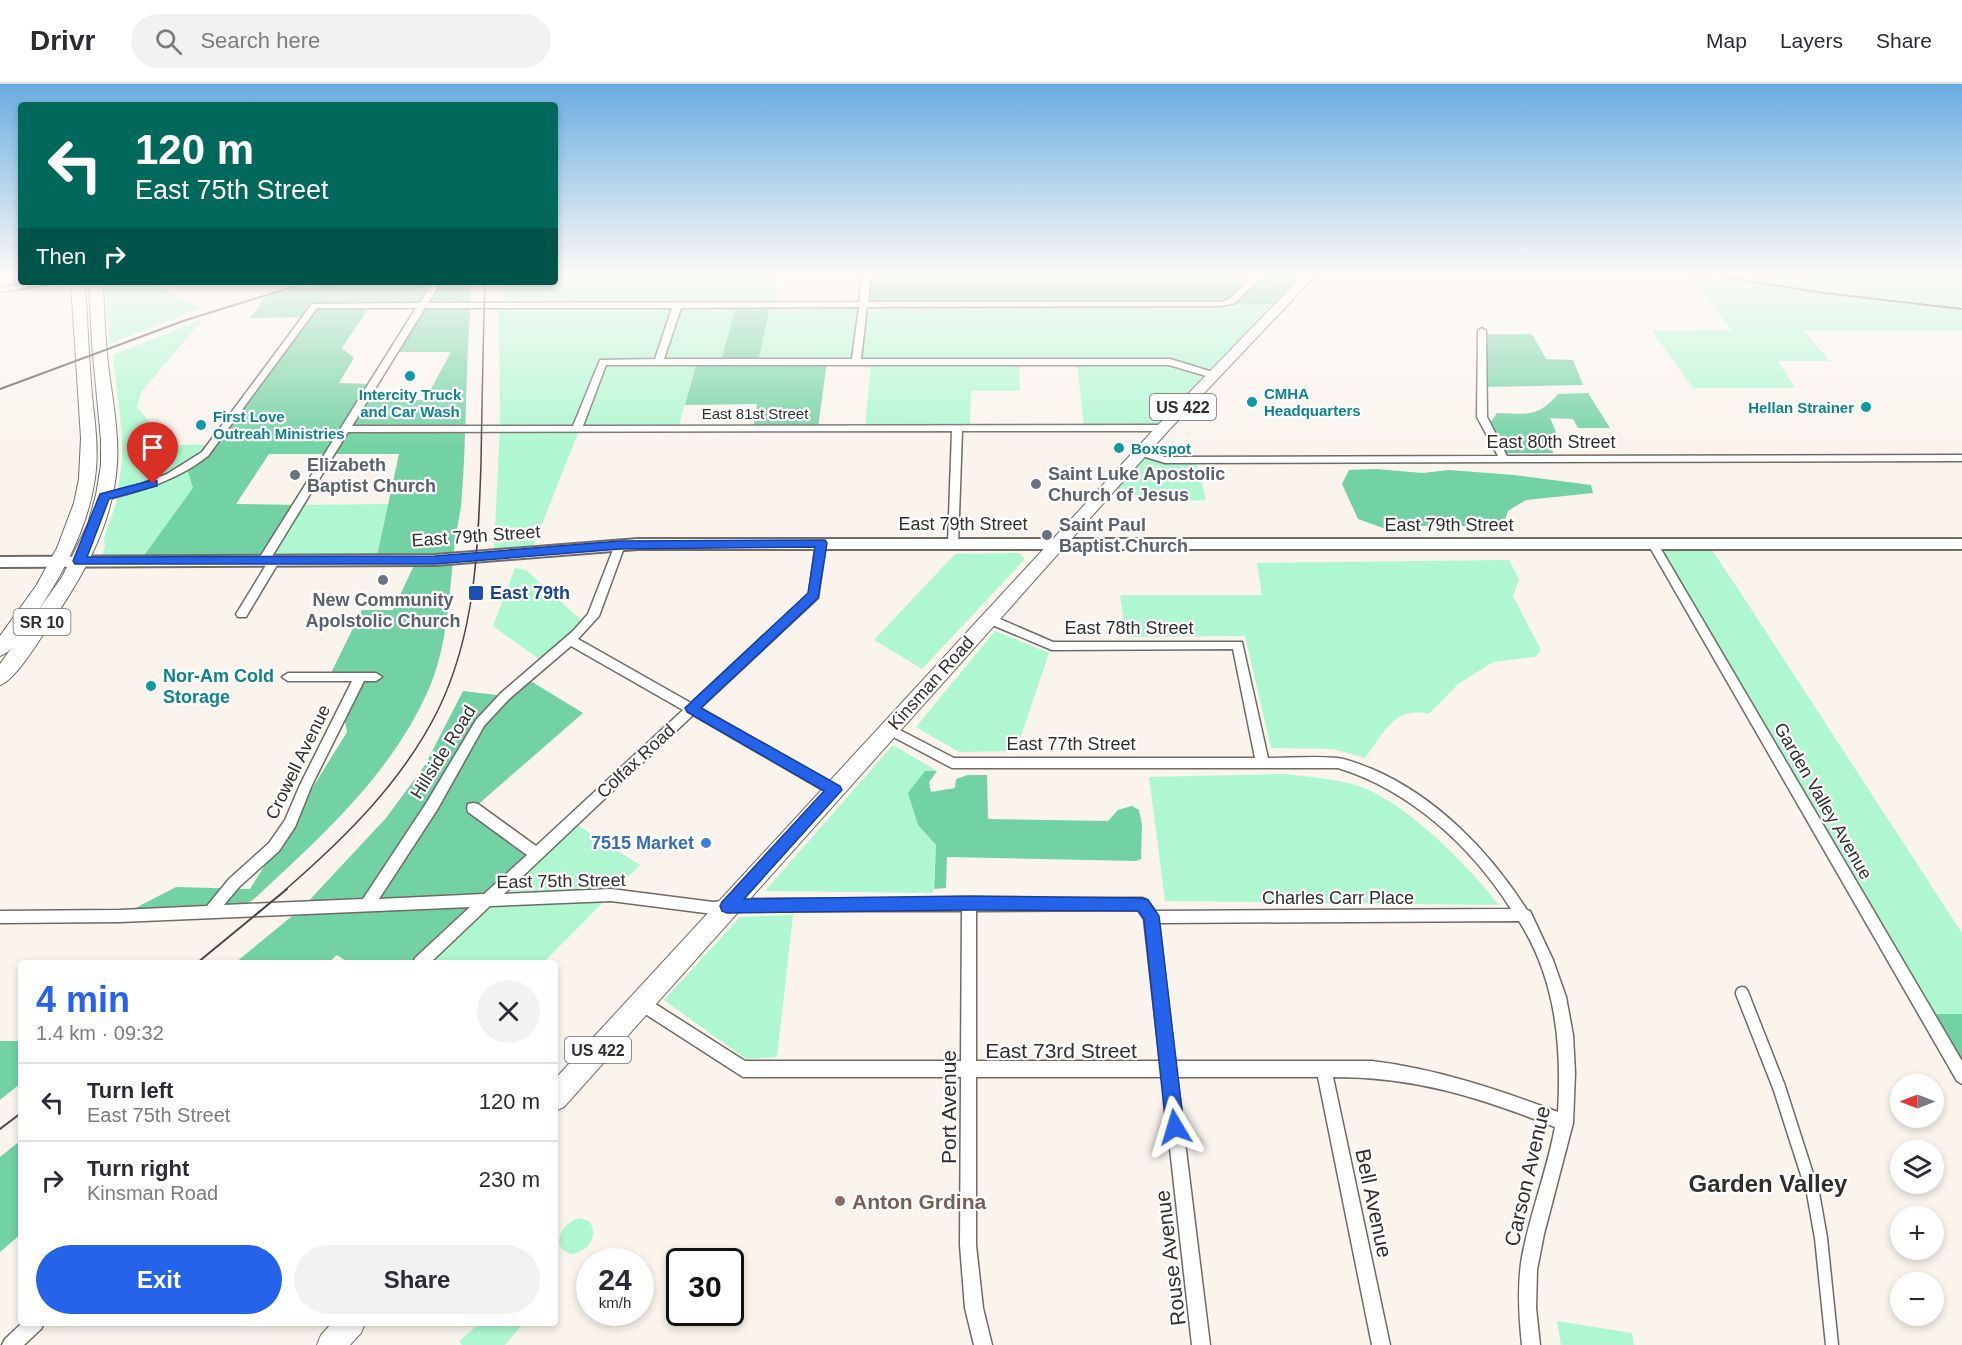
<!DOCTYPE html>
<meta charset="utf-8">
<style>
body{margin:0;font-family:Arial,sans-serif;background:#f2f2f3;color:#2b2b33;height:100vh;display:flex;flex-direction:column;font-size:22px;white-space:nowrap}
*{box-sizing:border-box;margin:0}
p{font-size:20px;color:#7c7c81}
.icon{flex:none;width:33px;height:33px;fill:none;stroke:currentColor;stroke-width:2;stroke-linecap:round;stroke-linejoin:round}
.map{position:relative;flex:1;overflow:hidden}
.drawer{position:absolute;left:18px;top:876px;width:540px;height:366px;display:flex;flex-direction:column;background:#fff;border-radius:6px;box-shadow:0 3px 9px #0003}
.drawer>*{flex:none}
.banner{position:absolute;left:18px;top:18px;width:540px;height:183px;border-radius:6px;box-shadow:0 3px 9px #0003;background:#00695c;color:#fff;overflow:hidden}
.needle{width:39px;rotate:270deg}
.controls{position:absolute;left:1890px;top:990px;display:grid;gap:12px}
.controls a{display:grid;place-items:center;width:54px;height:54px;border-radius:50%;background:#fff;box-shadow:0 3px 9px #0003;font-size:30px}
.speed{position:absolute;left:576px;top:1164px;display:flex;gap:12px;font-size:30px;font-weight:700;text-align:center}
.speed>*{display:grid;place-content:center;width:78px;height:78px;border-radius:50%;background:#fff;box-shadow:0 3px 9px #0003;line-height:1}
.speed small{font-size:15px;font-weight:400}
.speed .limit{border:3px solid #111;border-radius:9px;background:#fff;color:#111}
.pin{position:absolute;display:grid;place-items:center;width:51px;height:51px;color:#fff;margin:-62px -26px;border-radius:50% 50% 50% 0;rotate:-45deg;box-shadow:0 0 6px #0007}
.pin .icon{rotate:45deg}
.me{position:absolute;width:66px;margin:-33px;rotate:353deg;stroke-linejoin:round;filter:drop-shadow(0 0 4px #0008)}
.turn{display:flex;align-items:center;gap:21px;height:126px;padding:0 18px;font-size:27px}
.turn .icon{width:78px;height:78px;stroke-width:2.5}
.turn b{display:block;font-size:42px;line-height:51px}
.then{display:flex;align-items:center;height:57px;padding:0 18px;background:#0003;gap:12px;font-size:22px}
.round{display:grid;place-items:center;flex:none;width:63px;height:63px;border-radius:32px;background:#f2f2f3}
.headline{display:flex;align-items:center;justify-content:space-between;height:102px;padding:0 18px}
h1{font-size:36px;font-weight:700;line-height:45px;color:#2563eb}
.primary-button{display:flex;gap:12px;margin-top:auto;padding:12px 18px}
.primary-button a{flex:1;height:69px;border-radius:36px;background:#2563eb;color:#fff;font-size:24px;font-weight:700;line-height:69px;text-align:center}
.primary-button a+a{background:#f2f2f3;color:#2b2b33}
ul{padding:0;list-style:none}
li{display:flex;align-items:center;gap:18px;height:78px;padding:0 18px;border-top:2px solid #e1e1e2}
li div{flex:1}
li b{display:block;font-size:22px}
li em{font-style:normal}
header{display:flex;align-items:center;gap:36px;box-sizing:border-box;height:84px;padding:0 30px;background:#fff;border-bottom:2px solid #e1e1e2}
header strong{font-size:28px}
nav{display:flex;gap:33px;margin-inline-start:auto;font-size:21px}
.search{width:420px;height:54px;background:#f2f2f3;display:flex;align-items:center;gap:15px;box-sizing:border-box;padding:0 21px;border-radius:33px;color:#7c7c81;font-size:22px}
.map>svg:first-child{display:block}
.green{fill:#aef7d0}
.forest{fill:#72d2a3;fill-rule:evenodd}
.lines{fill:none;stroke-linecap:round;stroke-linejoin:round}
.pedestrian-casing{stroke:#706b65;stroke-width:15}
.minor-casing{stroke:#706b65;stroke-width:3}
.secondary-casing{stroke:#706b65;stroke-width:4}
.primary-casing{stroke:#706b65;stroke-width:2}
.pedestrian{stroke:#fff;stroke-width:12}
.minor{fill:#fff;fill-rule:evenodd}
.secondary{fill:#fff;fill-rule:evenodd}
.primary{fill:#fff;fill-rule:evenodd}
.tram-far1{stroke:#4a4744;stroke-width:1.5}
.tram{stroke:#4a4744;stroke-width:2}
.rail{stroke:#4a4744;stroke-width:2}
.route{fill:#2563eb;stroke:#184099;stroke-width:1.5}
.culture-dot{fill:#0f9aa8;stroke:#fff;stroke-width:2}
.worship-dot{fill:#6b7280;stroke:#fff;stroke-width:2}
.transit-dot{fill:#1a4fb4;stroke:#fff;stroke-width:2}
.shop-dot{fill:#3f7fe0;stroke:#fff;stroke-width:2}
.education-dot{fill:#8d6e63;stroke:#fff;stroke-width:2}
.labels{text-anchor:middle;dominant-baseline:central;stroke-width:4.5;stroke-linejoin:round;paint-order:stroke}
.far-culture-label{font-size:15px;font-weight:bold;fill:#0d838f;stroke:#fff;text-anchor:start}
.far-street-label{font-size:15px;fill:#312e2c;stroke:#fff}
.shield{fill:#fff;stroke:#6f6d6b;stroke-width:1.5}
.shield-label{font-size:16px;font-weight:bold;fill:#312e2c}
.street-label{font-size:18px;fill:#312e2c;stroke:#fff}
.worship-label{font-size:18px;font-weight:bold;fill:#5b616d;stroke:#fff;text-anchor:start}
.transit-label{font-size:18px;font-weight:bold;fill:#164399;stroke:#fff;text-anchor:start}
.culture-label{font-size:18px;font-weight:bold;fill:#0d838f;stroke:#fff;text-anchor:start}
.shop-label{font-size:18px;font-weight:bold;fill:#366cbe;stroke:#fff;text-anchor:end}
.near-street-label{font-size:21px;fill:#312e2c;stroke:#fff}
.near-education-label{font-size:21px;font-weight:bold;fill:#785e54;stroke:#fff;text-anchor:start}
.near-neighbourhood-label{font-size:24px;font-weight:bold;fill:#312e2c;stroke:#fff}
</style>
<header>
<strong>Drivr</strong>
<div class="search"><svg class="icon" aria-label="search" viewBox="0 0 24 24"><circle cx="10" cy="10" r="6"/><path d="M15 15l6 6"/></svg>Search here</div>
<nav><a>Map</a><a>Layers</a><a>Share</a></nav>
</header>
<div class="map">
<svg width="1962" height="1261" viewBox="0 0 1962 1261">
<rect width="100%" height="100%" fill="#faf4ed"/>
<g class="green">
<polygon points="555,189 782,189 774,221 1283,220 1163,344 1084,343 1077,279 1019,279 1020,307 971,307 970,343 865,343 871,278 697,279 678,344 580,344 531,468 491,471 494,463 500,344 499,222 503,222 502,198 555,198"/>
<polygon points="1687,189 1944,189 1962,192 1962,247 1804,247 1830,277 1778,277 1795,304 1693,304 1652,247 1732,246"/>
<polygon points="106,198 150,198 200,224 109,260"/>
<polygon points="203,235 141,308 137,323 168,361 213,361 194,404 140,477 99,477 105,464 104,454 116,420 122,378 122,351 113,271"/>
<polygon points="1142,369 1165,376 1196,376 1206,416 1159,418 1111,403"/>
<polygon points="388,420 376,476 264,476 299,421"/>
<polygon points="1653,460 1708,460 1744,514 1962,849 1962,930 1926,930"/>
<polygon points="1019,469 1025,475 922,585 874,556 955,470"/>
<path d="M1509 476 1519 495 1513 512 1541 566 1535 573 1493 578 1458 600 1429 630C1393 622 1385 649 1365 674L1333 665 1271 664 1245 552 1126 553 1120 511H1262L1257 479Z"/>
<polygon points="515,484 526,486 584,539 540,576 493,542"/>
<polygon points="995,547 1049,569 1016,667 959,668 916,643"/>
<polygon points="893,661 937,687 925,687 918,741 936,761 933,809 765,807"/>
<path d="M1287 690C1314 694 1347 695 1373 708 1417 730 1469 783 1499 821L1165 817 1149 693Z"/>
<polygon points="571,737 640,781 543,879 420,879"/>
<polygon points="793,831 777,973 746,975 664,916 740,833"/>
<path d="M579 1134 589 1137C600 1152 587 1169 571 1170 548 1163 563 1138 579 1134Z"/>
<polygon points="1557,1237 1632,1249 1634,1261 1561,1261"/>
<polygon points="480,1239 517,1239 521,1242 505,1261 462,1261 459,1257"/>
</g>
<g class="forest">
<polygon points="867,189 1312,189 1283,220 863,222"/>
<path d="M317 198H470L471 218C465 286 467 354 461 422 459 437 455 451 454 466 449 512 448 556 431 600 394 688 322 752 254 815L237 826 120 832 176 803 250 805 347 648 343 626 360 593H329L362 526H393L416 477 376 476 399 370H269L236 420 299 421 264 476 140 477 193 404 187 384 201 374 307 233 250 234 266 212ZM370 222 421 223 394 268H451L425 316 365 315 374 300 339 299 354 274 342 264Z"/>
<polygon points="736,222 770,222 758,278 827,278 818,343 753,344 757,320 685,321 697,278 721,278"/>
<polygon points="1488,250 1532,250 1546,275 1573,276 1583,301 1485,303"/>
<path d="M1588 309 1610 344H1578L1573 335 1550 334 1559 355H1551L1553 369H1501L1487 343 1497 329C1526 330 1538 334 1558 310Z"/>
<polygon points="1376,385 1423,389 1449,386 1514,391 1591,401 1593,409 1526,416 1508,427 1502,444 1442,441 1383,444 1358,435 1342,400 1349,386"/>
<polygon points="524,593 583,629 474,724 536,770 420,879 349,879 337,871 328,879 235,879 303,823 386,734 425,681 463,607 505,612"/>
<polygon points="925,687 937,687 929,698 931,708 955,704 956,695 968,691 987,691 988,735 1108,737 1118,726 1132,722 1139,726 1142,741 1141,775 1136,777 947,773 946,804 934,805 936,761 918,741 908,709"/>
<polygon points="1926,930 1962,930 1962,992"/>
<polygon points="0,957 21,957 21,999 0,1016"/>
<polygon points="21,1056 21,1150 0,1168 0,1073"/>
</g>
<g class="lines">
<defs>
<polyline id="pedestrian" points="1742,909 1779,1003 1813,1109 1821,1154 1832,1261"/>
<g id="minor">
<path d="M863 189H871L868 218H1221L1229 215 1256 189H1265L1235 219 1221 222 867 223 861 275H1170L1216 289V293L1213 294 1169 281H606L583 342 1163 341 1168 344 1163 347H962L958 460 953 464 948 460 952 347 348 348 268 479H260L259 476 260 473 416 224H317L208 372C177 396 142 407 104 416L99 413 100 411 141 400 167 390 202 368 312 220 420 219 433 198H441L428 219 859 218ZM859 223 852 275H664L681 224ZM425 224H672L655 275 600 276 573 342H352Z"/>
<polygon points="35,198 54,198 50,200 0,208 0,204"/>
<polygon points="1482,244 1486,247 1487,333 1507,372 1962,371 1962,377 1165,379 1139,371 1137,369 1142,366 1165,373 1498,372 1477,333 1478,247"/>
<path d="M821 455 826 459 818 514 700 624 838 702 840 706 838 710 834 711 830 710 693 631 504 810 611 805 713 818 740 815 1142 814 1147 816 1155 827 1511 825C1471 762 1410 706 1338 684H952L884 648 882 645 884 642H892L954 674H1255L1233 565 1052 566 985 538 983 535 989 531 993 532 1053 558H1242L1268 674C1290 674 1314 672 1337 674 1348 675 1361 681 1372 685 1437 713 1489 767 1527 826L1530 827 1553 876 1566 913 1573 951 1575 989 1573 1039 1544 1150 1537 1186 1536 1224 1540 1261H1522C1519 1232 1517 1202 1522 1173 1530 1129 1547 1087 1555 1043 1478 1013 1417 993 1333 993L1390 1261H1372L1318 993H1177L1210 1261H1192L1162 993H976V1161L983 1224 992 1261H974L965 1224 960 1161 961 993H743L636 924 634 919 636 914 641 912 646 914 745 977H961L962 827H740L713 830 611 817 490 822 430 879H413L415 874 470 823 120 838 0 839V827L120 826 207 822 229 795 269 759 285 736 300 701 352 597H288L282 593 288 589H376L382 593 376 597H364L312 701 295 743 279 767 239 803 224 821 363 815 427 718 476 636 501 609 573 547 588 530 616 458H624L625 461 599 532 578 555 691 619 809 510 816 459ZM571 562 683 626 536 762 478 720 473 719 468 720 467 724 468 728 527 771 484 810 379 815 437 726 484 642 509 615ZM1138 826 1144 835 1160 977H976V827ZM1519 837C1556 895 1562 962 1558 1028 1497 1005 1437 985 1372 977H1175L1159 839Z"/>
<polygon points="1653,456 1658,460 1962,977 1962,1000 1957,997 1648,460"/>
<polygon points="275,472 280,476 246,533 238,533 236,530 238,527 271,473"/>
<polygon points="22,1239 44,1239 41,1245 24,1261 2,1261 5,1255"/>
</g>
<polygon id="secondary" points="638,455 1962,455 1962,465 638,465 435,481 0,483 0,473 435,471"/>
<g id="primary">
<polygon points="1305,189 1318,189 1168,347 564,1023 555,1027 555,995 1158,341"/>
<path d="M71 198H85C87 236 89 274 92 312 95 339 99 367 95 394 88 443 65 486 38 527 29 541 15 567 0 572V552L36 502 57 464 74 419 79 395 81 354Z"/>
<path d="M89 198H103C104 225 105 253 108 280 112 313 119 347 117 380 113 442 81 496 46 546 37 560 14 597 0 601V580L62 493 88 440 96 411 101 381V356L92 260Z"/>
<polygon points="332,1239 365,1239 361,1249 350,1261 317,1261 321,1251"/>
</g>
</defs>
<use href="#pedestrian" class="pedestrian-casing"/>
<use href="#minor" class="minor-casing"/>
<use href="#secondary" class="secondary-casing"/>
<use href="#primary" class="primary-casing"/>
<use href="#pedestrian" class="pedestrian"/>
<use href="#minor" class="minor"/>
<use href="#secondary" class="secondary"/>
<use href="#primary" class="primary"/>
<path class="tram-far1" d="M285 806C345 754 404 696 439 624 476 547 478 463 481 380 482 319 483 259 485 198"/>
<g class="tram">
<polyline points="197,879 287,805"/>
<polyline points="0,1045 21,1029"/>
</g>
<g class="rail">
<polyline points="1698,189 1824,209 1962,225"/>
<polyline points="0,305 186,236 309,198"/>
</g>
</g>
<linearGradient id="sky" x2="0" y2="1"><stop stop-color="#69ace1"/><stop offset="0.52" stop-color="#fdfaf7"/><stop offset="1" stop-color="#fdfaf7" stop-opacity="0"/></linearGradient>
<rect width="1962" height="366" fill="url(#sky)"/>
<polygon class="route" points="153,396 157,397 157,402 109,415 87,473 435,472 620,457 825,456 827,459 818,514 701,624 840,702 842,706 744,815 969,812 1142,814 1148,816 1159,832 1184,1043 1182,1050 1175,1052 1169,1050 1166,1043 1144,835 1138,827 969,826 727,829 722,827 720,822 722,818 824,707 687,628 685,624 808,509 815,463 620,465 435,480 75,480 73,477 100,410"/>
<g class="culture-dot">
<circle cx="410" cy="292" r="6"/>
<circle cx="1252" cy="318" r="6"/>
<circle cx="1866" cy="323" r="6"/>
<circle cx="201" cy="341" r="6"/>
<circle cx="1119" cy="364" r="6"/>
<circle cx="151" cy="602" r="6"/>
</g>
<g class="worship-dot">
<circle cx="295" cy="391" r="6"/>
<circle cx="1036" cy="400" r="6"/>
<circle cx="1047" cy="451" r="6"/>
<circle cx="383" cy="496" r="6"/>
</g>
<rect class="transit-dot" x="468" y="501" width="16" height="16" rx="3"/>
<circle class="shop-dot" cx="706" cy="759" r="6"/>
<circle class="education-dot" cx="840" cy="1117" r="6"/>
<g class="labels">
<g class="far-culture-label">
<text x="1264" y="309">CMHA<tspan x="1264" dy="17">Headquarters</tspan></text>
<text x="410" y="310" text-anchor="middle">Intercity Truck<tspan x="410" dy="17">and Car Wash</tspan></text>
<text x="1854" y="323" text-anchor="end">Hellan Strainer</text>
<text x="213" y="332">First Love<tspan x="213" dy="17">Outreah Ministries</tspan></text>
<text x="1131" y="364">Boxspot</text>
</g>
<g class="far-street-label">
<text x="755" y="329">East 81st Street</text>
</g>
<g class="shield">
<rect x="1150" y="310" width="66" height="26" rx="4.5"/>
<rect x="13.5" y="525" width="57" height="26" rx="4.5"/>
<rect x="565" y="953" width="66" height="26" rx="4.5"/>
</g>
<g class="shield-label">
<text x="1183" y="323">US 422</text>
<text x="42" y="538">SR 10</text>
<text x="598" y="966">US 422</text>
</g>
<g class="street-label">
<text x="1551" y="358">East 80th Street</text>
<text x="963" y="440">East 79th Street</text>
<text x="1449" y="441">East 79th Street</text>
<text transform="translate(476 452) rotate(-4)">East 79th Street</text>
<text x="1129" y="544">East 78th Street</text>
<text transform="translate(931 599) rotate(-48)">Kinsman Road</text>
<text x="1071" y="660">East 77th Street</text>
<text transform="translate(443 668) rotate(-58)">Hillside Road</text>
<text transform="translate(636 677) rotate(-43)">Colfax Road</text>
<text transform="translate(298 678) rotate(-64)">Crowell Avenue</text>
<text transform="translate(1823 717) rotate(60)">Garden Valley Avenue</text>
<text transform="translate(561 797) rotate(-1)">East 75th Street</text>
<text x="1338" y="814">Charles Carr Place</text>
</g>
<g class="worship-label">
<text x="307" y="381">Elizabeth<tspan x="307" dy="21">Baptist Church</tspan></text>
<text x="1048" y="390">Saint Luke Apostolic<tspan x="1048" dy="21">Church of Jesus</tspan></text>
<text x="1059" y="441">Saint Paul<tspan x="1059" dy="21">Baptist Church</tspan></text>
<text x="383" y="516" text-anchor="middle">New Community<tspan x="383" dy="21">Apolstolic Church</tspan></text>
</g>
<g class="transit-label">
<text x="490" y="509">East 79th</text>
</g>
<g class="culture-label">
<text x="163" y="592">Nor-Am Cold<tspan x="163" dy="21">Storage</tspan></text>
</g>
<g class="shop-label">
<text x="694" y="759">7515 Market</text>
</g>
<g class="near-street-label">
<text x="1061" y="966">East 73rd Street</text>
<text transform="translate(948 1023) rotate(-90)">Port Avenue</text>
<text transform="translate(1527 1092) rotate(-77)">Carson Avenue</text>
<text transform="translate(1374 1119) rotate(78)">Bell Avenue</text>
<text transform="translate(1170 1174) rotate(-97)">Rouse Avenue</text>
</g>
<g class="near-education-label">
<text x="852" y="1117">Anton Grdina</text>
</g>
<g class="near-neighbourhood-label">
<text x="1768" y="1099">Garden Valley</text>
</g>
</g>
</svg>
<div class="controls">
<a><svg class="needle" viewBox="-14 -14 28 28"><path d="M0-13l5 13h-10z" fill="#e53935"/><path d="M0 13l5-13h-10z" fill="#7c7c81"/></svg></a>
<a><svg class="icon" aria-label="layers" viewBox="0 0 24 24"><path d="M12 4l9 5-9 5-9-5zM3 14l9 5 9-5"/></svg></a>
<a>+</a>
<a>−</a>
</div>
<div class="speed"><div>24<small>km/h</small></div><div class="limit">30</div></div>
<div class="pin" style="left:153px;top:400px;background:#d93025"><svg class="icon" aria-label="arrive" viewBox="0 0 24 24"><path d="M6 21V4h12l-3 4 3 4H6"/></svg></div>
<svg class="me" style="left:1175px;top:1043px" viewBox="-20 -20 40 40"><path d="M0-17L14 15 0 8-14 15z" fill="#2563eb" stroke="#fff" stroke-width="4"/></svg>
<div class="banner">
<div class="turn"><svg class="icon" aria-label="left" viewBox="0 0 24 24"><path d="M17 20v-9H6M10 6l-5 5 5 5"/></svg><div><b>120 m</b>East 75th Street</div></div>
<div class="then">Then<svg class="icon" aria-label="right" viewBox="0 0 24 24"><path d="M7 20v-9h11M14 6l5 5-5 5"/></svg></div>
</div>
<section class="drawer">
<div class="headline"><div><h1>4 min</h1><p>1.4 km · 09:32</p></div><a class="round"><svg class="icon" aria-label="close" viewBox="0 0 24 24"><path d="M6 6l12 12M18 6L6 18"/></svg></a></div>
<ul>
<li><svg class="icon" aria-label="left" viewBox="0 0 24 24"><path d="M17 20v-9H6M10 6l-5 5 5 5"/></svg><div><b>Turn left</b><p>East 75th Street</p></div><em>120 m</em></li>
<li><svg class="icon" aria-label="right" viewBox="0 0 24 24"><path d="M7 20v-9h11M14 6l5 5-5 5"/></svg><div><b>Turn right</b><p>Kinsman Road</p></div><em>230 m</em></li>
</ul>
<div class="primary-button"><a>Exit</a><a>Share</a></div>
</section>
</div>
